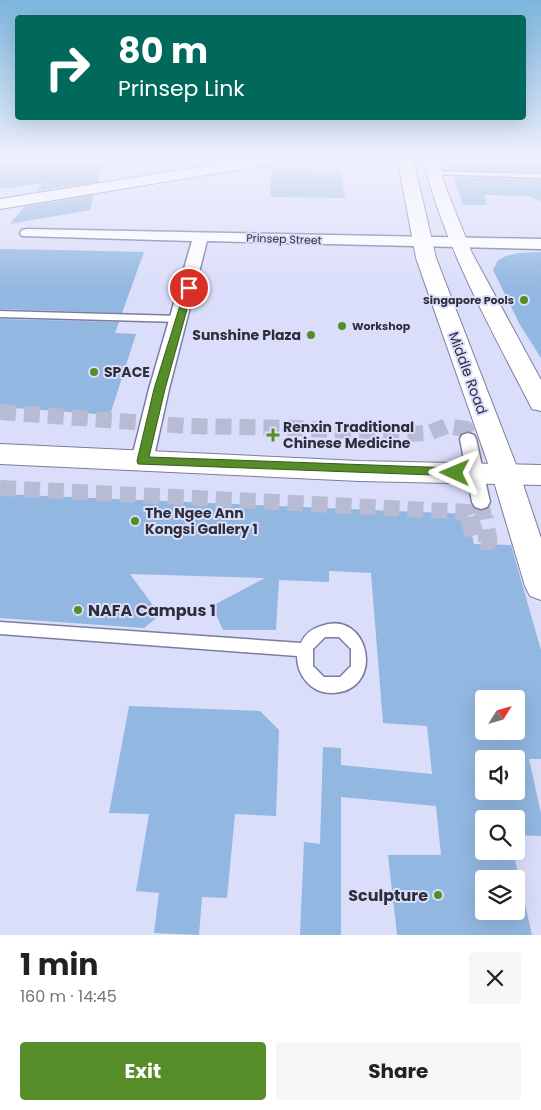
<!DOCTYPE html>
<meta charset="utf-8">
<style>
body{margin:0;font-family:Poppins,sans-serif;background:#f6f6f6;color:#202124;height:100vh;display:flex;flex-direction:column;font-size:19px;white-space:nowrap}
*{box-sizing:border-box;margin:0}
p{font-size:16px;color:#757577}
.icon{flex:none;width:28px;height:28px;fill:none;stroke:currentColor;stroke-width:2;stroke-linecap:round;stroke-linejoin:round}
.map{position:relative;height:935px;overflow:hidden}
.panel{display:flex;flex-direction:column;background:#fff;flex:1}
.panel>*{flex:none}
.banner{position:absolute;left:15px;top:15px;width:511px;height:105px;border-radius:5px;box-shadow:0 5px 20px #0002;background:#00695c;color:#fff;overflow:hidden}
.needle{width:32px;rotate:53deg}
.tools{position:absolute;left:475px;top:690px;display:grid;gap:10px}
.tools a{display:grid;place-items:center;width:50px;height:50px;border-radius:5px;background:#fff;box-shadow:0 5px 20px #0002;font-size:25px}
.pin{position:absolute;display:grid;place-items:center;width:42px;height:42px;color:#fff;margin:-21px;border:2px solid #fff;border-radius:50%;box-shadow:0 1px 5px #0007}
.me{position:absolute;width:55px;margin:-28px;rotate:271deg;stroke-linejoin:round;filter:drop-shadow(0 0 4px #0008)}
.turn{display:flex;align-items:center;gap:18px;height:105px;padding:0 20px;font-size:22px}
.turn .icon{width:65px;height:65px;stroke-width:2.5}
.turn b{display:block;font-size:35px;line-height:42px}
.round{display:grid;place-items:center;flex:none;width:52px;height:52px;border-radius:5px;background:#f6f6f6}
.overview{display:flex;align-items:center;justify-content:space-between;height:85px;padding:0 20px}
h1{font-size:30px;font-weight:700;line-height:38px}
.button{display:flex;gap:10px;margin-top:auto;padding:10px 20px}
.button a{flex:1;height:58px;border-radius:5px;background:#568d28;color:#fff;font-size:20px;font-weight:700;line-height:58px;text-align:center}
.button a+a{background:#f6f6f6;color:#202124}
.map>svg:first-child{display:block}
.building{fill:#92b7e1;fill-rule:evenodd}
.lines{fill:none;stroke-linecap:round;stroke-linejoin:round}
.pedestrian-tunnel-far1{stroke:#b8bbd4;stroke-width:16;stroke-dasharray:16 8;stroke-linecap:butt}
.pedestrian-tunnel{stroke:#b8bbd4;stroke-width:19;stroke-dasharray:19 10;stroke-linecap:butt}
.service-casing{stroke:#7a7d9d;stroke-width:3}
.pedestrian-casing{stroke:#7a7d9d;stroke-width:3}
.minor-casing{stroke:#7a7d9d;stroke-width:3}
.secondary-casing{stroke:#7a7d9d;stroke-width:2}
.primary-casing{stroke:#7a7d9d;stroke-width:2}
.service{fill:#fff;fill-rule:evenodd}
.pedestrian{fill:#fff;fill-rule:evenodd}
.minor{fill:#fff;fill-rule:evenodd}
.secondary{fill:#fff;fill-rule:evenodd}
.primary{fill:#fff;fill-rule:evenodd}
.route{fill:#568d28;stroke:#385c1a}
.poi-dot{fill:#568d28;stroke:#dbdefa;stroke-width:2}
.labels{text-anchor:middle;dominant-baseline:central;stroke-width:4;stroke-linejoin:round;paint-order:stroke}
.far-street-label{font-size:11px;fill:#2d2e3c;stroke:#dbdefa}
.far-poi-label{font-size:11px;font-weight:bold;fill:#2d2e3c;stroke:#dbdefa;text-anchor:end}
.poi-label{font-size:14px;font-weight:bold;fill:#2d2e3c;stroke:#dbdefa;text-anchor:start}
.street-label{font-size:14px;fill:#2d2e3c;stroke:#dbdefa}
.near-poi-label{font-size:16px;font-weight:bold;fill:#2d2e3c;stroke:#dbdefa;text-anchor:start}
</style>
<div class="map">
<svg width="541" height="935" viewBox="0 0 541 935">
<rect width="100%" height="100%" fill="#dbdefa"/>
<g class="building">
<polygon points="0,158 104,158 98,182 36,191 43,183 0,189"/>
<polygon points="446,158 541,158 541,172 451,170"/>
<polygon points="272,170 341,171 345,198 270,197"/>
<polygon points="453,177 541,180 541,201 528,196 484,195 487,205 463,205"/>
<polygon points="94,195 90,210 10,224 24,207"/>
<polygon points="0,249 61,250 144,252 122,313 0,309"/>
<polygon points="541,252 541,358 520,325 493,270 498,260 506,256 519,253"/>
<polygon points="0,319 119,322 115,333 136,334 110,415 0,407"/>
<path d="M0 494 467 514 474 544 511 545 541 650V759H529L541 813V836L516 835V819H484V851H513L532 935H397L388 855H441L436 806 341 797V935H300L304 842 320 844 323 747 341 748V765L432 774 427 726 383 723 371 573 329 571V582L279 580 276 630H223L212 606 265 578 130 574 160 615 144 628 0 618ZM484 699H516V731H484ZM484 759H516V791H484ZM484 879H516V911H484Z"/>
<polygon points="129,706 260,711 279,730 276,816 235,814 227,898 202,897 199,935 154,933 159,893 136,891 149,814 109,813"/>
</g>
<g class="lines">
<g class="pedestrian-tunnel-far1">
<polyline points="0,412 186,426 295,428 404,434 429,433 446,426 466,429 468,439"/>
<polyline points="0,488 468,512 470,518"/>
<polyline points="481,502 484,518"/>
</g>
<polyline class="pedestrian-tunnel" points="469,517 476,540 488,541 484,517"/>
<defs>
<g id="service">
<polygon points="433,171 541,174 541,178 431,174 430,173"/>
<polygon points="0,311 180,316 184,319 180,322 0,317"/>
<path d="M0 622 301 643C305 634 311 629 321 626 370 608 386 691 333 693 312 694 297 676 297 656L0 634ZM325 637H339L351 649V666L340 677H324L313 666V649Z"/>
</g>
<polygon id="pedestrian" points="468,433 474,435 476,439 490,502 487,507 481,509 475,507 472,502 460,439 462,435"/>
<polygon id="minor" points="27,229 541,239 541,249 207,241 169,389 153,461 150,467 142,469 134,467 131,461 149,389 192,241 22,236 20,233 22,230"/>
<g id="secondary">
<polygon points="395,158 409,158 415,167 436,258 520,475 541,538 541,600 530,596 525,586 492,475 416,258 399,167"/>
<path d="M423 158H437L447 191 472 253 541 380V411L532 409 529 403C488 323 444 246 423 158Z"/>
</g>
<g id="primary">
<polygon points="257,158 292,158 285,162 0,209 0,199"/>
<polygon points="0,444 359,461 541,465 541,485 359,481 0,464"/>
</g>
</defs>
<use href="#service" class="service-casing"/>
<use href="#pedestrian" class="pedestrian-casing"/>
<use href="#minor" class="minor-casing"/>
<use href="#secondary" class="secondary-casing"/>
<use href="#primary" class="primary-casing"/>
<use href="#service" class="service"/>
<use href="#pedestrian" class="pedestrian"/>
<use href="#minor" class="minor"/>
<use href="#secondary" class="secondary"/>
<use href="#primary" class="primary"/>
</g>
<linearGradient id="sky" x2="0" y2="1"><stop stop-color="#7cb6de"/><stop offset="0.55" stop-color="#eff0fd"/><stop offset="1" stop-color="#eff0fd" stop-opacity="0"/></linearGradient>
<rect width="541" height="289" fill="url(#sky)"/>
<polygon class="route" points="186,286 193,288 165,389 149,457 455,468 461,473 459,476 138,464 137,461 154,389"/>
<g class="poi-dot">
<circle cx="524" cy="300" r="5"/>
<circle cx="342" cy="326" r="5"/>
<circle cx="311" cy="335" r="5"/>
<circle cx="94" cy="372" r="5"/>
<path d="M270.5 427.5h5v5h5v5h-5v5h-5v-5h-5v-5h5z"/>
<circle cx="135" cy="521" r="5"/>
<circle cx="78" cy="610" r="5"/>
<circle cx="438" cy="895" r="5"/>
</g>
<g class="labels">
<g class="far-street-label">
<text transform="translate(284 239) rotate(2)">Prinsep Street</text>
</g>
<g class="far-poi-label">
<text x="514" y="300">Singapore Pools</text>
<text x="352" y="326" text-anchor="start">Workshop</text>
</g>
<g class="poi-label">
<text x="301" y="335" text-anchor="end">Sunshine Plaza</text>
<text x="104" y="372">SPACE</text>
<text x="283" y="427">Renxin Traditional<tspan x="283" dy="16">Chinese Medicine</tspan></text>
<text x="145" y="513">The Ngee Ann<tspan x="145" dy="16">Kongsi Gallery 1</tspan></text>
</g>
<g class="street-label">
<text transform="translate(468 373) rotate(70)">Middle Road</text>
</g>
<g class="near-poi-label">
<text x="88" y="610">NAFA Campus 1</text>
<text x="428" y="895" text-anchor="end">Sculpture</text>
</g>
</g>
</svg>
<div class="tools">
<a><svg class="needle" viewBox="-14 -14 28 28"><path d="M0-13l5 13h-10z" fill="#e53935"/><path d="M0 13l5-13h-10z" fill="#757577"/></svg></a>
<a><svg class="icon" aria-label="sound" viewBox="0 0 24 24"><path d="M4 9h4l5-4v14l-5-4H4zM17 9q2 3 0 6"/></svg></a>
<a><svg class="icon" aria-label="search" viewBox="0 0 24 24"><circle cx="10" cy="10" r="6"/><path d="M15 15l6 6"/></svg></a>
<a><svg class="icon" aria-label="layers" viewBox="0 0 24 24"><path d="M12 4l9 5-9 5-9-5zM3 14l9 5 9-5"/></svg></a>
</div>
<div class="pin" style="left:189px;top:288px;background:#d93025"><svg class="icon" aria-label="arrive" viewBox="0 0 24 24"><path d="M6 21V4h12l-3 4 3 4H6"/></svg></div>
<svg class="me" style="left:455px;top:473px" viewBox="-20 -20 40 40"><path d="M0-17L14 15 0 8-14 15z" fill="#568d28" stroke="#fff" stroke-width="4"/></svg>
<div class="banner">
<div class="turn"><svg class="icon" aria-label="right" viewBox="0 0 24 24"><path d="M7 20v-9h11M14 6l5 5-5 5"/></svg><div><b>80 m</b>Prinsep Link</div></div>
</div>
</div>
<section class="panel">
<div class="overview"><div><h1>1 min</h1><p>160 m · 14:45</p></div><a class="round"><svg class="icon" aria-label="close" viewBox="0 0 24 24"><path d="M6 6l12 12M18 6L6 18"/></svg></a></div>
<div class="button"><a>Exit</a><a>Share</a></div>
</section>
